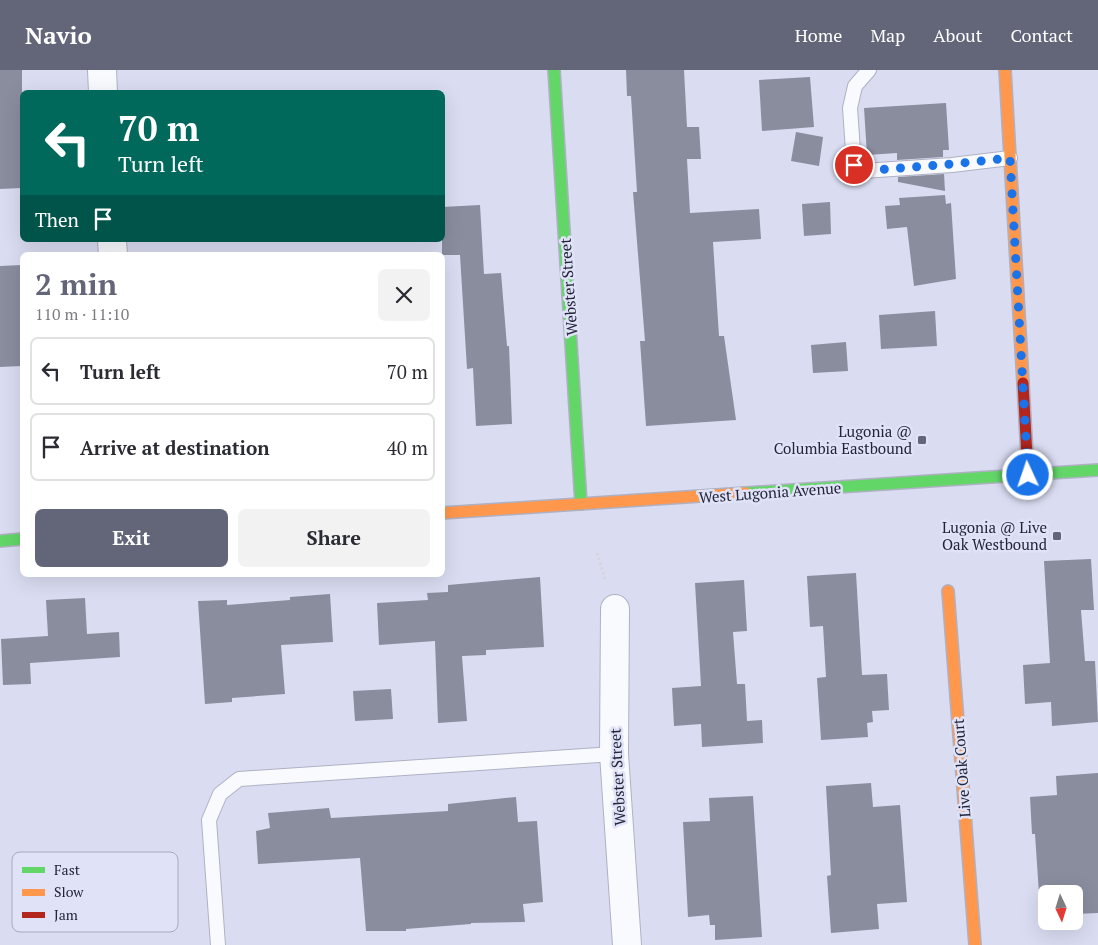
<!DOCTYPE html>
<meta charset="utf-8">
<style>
body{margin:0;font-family:"PT Serif",serif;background:#f2f2f3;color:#2b2b33;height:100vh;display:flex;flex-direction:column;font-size:19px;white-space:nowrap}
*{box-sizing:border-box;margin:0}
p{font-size:16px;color:#7c7c81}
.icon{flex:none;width:28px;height:28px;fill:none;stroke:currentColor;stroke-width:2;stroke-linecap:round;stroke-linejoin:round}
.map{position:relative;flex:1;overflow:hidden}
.panel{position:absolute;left:20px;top:182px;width:425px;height:325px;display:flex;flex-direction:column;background:#fff;border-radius:8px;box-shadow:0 5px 20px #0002}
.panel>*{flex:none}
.guide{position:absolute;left:20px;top:20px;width:425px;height:152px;border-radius:8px;box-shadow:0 5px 20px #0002;background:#00695c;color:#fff;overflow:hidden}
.needle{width:32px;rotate:176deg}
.controls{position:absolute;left:1038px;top:815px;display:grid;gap:10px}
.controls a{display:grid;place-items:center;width:45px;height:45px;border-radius:8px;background:#fff;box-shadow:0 5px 20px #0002;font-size:25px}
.pin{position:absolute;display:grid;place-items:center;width:42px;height:42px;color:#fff;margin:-21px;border:2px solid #fff;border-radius:50%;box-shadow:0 1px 5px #0007}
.me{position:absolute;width:55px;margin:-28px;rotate:357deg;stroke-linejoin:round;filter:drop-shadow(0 0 4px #0008)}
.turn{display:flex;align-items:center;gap:18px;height:105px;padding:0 15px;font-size:22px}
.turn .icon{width:65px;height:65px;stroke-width:2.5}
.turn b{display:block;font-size:35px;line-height:42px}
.then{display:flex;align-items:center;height:48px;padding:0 15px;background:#0003;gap:10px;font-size:19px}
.round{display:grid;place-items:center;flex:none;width:52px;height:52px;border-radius:8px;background:#f2f2f3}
.head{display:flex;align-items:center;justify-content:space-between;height:85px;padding:0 15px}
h1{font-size:30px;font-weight:700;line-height:38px;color:#636578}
.action{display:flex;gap:10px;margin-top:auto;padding:10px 15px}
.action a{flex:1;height:58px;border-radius:8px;background:#636578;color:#fff;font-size:20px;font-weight:700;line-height:58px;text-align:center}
.action a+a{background:#f2f2f3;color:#2b2b33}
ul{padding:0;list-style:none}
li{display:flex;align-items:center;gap:15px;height:68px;margin:0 10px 8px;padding:0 5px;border:2px solid #e1e1e2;border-radius:8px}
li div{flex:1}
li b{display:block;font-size:19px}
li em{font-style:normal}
header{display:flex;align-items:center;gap:30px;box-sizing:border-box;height:70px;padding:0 25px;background:#636578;color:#fff}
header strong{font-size:24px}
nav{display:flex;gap:28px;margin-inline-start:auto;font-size:18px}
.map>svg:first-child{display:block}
.building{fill:#8a8d9e}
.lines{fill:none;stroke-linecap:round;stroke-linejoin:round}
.lane-casing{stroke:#afb1c3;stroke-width:16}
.street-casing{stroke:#afb1c3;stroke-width:30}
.fast-casing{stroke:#afb1c3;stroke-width:14}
.slow-casing{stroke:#afb1c3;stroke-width:14}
.jam-casing{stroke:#afb1c3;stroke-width:14}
.path{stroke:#d5d5dc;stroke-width:3;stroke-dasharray:2.5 2.5;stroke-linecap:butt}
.lane{stroke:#f9fafd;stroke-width:14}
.street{stroke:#f9fafd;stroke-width:28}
.fast{stroke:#63d668;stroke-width:11}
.slow{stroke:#ff974d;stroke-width:11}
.jam{stroke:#b3261e;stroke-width:11}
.route{stroke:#1a73e8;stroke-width:9;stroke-dasharray:0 16.2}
.poi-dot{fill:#636578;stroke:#e0e3f7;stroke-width:2}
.labels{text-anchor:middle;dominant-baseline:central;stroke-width:5;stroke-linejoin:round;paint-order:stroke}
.street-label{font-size:15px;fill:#232537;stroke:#e0e3f7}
.poi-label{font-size:15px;fill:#232537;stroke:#e0e3f7;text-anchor:end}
.key{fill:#e0e3f7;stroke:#a7aabd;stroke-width:1}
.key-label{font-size:14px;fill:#232537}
</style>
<header>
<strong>Navio</strong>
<nav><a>Home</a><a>Map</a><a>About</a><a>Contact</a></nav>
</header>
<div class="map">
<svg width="1098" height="875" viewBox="0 0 1098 875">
<rect width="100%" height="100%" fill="#daddf2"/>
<g class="building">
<polygon points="0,0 22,0 22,118 0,119"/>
<polygon points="626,0 684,0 687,57 699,57 701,89 687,89 690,143 759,139 761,169 713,172 719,266 724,266 736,350 646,356 640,271 645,271 633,122 637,122 631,26 627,26"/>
<polygon points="810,7 814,57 762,61 759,10"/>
<polygon points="946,33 949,80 943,80 943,87 897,90 897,83 867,85 864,38"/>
<polygon points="796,62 823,67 819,96 791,91"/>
<polygon points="944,104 945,121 898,112 898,107"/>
<polygon points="945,125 946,134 951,133 956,209 914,216 907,157 887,159 885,136 900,135 899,128"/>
<polygon points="830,132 831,164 804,166 802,134"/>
<polygon points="480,135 484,204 501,203 507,276 509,276 512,354 476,356 473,298 467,299 460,185 442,185 442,137"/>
<polygon points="22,195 22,296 0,297 0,196"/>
<polygon points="935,241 937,276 881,279 879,245"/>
<polygon points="846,272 848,301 813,303 811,275"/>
<polygon points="1091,489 1094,540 1081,540 1085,591 1095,591 1098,652 1052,656 1051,632 1025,634 1023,595 1050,593 1044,491"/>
<polygon points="856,503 862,605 887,604 889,640 872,641 873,652 867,653 868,667 821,670 817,608 826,607 823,556 810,557 807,506"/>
<polygon points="540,507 544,577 486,580 486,585 462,586 467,651 438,653 435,571 379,575 377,533 428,530 427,523 448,522 448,515"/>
<polygon points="744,510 747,561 733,562 737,614 745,614 747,651 762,650 763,673 702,677 701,654 674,656 672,618 701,616 695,513"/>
<polygon points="330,524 333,572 281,575 285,624 232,628 232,632 205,634 198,531 227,530 227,535 290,530 290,527"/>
<polygon points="85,528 87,564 119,562 120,587 30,593 31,614 3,615 1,569 48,566 46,530"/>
<polygon points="391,619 393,649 355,651 353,621"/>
<polygon points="1098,703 1098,843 1074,844 1074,824 1058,824 1058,822 1039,824 1035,764 1032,764 1030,727 1057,725 1056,706"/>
<polygon points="871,713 873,737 900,735 907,832 877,834 879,859 831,863 827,806 831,805 826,716"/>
<polygon points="753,726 762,867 715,870 715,855 710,855 709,845 688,847 683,752 710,751 709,728"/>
<polygon points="516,727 518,752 537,751 543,832 523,834 525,852 471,853 471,854 406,859 406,861 366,861 360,788 258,794 256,761 270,758 268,743 329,738 331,748 382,745 448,741 448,734"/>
</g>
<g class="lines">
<defs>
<g id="lane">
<polyline points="869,0 855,16 850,38 854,95 863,101 952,95 1010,88"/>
<polyline points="218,875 209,750 220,724 239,709 614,684"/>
</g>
<g id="street">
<polyline points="102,0 103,22"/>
<polyline points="112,170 113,185"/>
<polyline points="615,539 614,684 627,875"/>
</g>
<g id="fast">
<polyline points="554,0 581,434"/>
<polyline points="746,423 1098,400"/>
<polyline points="0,471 22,469"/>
</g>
<g id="slow">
<polyline points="1005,0 1023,313"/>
<polyline points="442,443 746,423"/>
<polyline points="948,521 975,875"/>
</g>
<polyline id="jam" points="1023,313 1028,405"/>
</defs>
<use href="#lane" class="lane-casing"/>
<use href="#street" class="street-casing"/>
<use href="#fast" class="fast-casing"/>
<use href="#slow" class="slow-casing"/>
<use href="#jam" class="jam-casing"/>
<polyline class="path" points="597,483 606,512"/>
<use href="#lane" class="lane"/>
<use href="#street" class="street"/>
<use href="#fast" class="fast"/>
<use href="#slow" class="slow"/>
<use href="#jam" class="jam"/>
</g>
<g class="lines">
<polyline class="route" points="854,95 862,101 952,94 1010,88 1028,405"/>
</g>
<g class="poi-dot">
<rect x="917" y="365" width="10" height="10" rx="2.5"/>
<rect x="1052" y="461" width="10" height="10" rx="2.5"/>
</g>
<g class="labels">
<g class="street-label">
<text transform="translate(568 217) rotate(-94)">Webster Street</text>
<text transform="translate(770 422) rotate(-4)">West Lugonia Avenue</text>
<text transform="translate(961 698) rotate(-94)">Live Oak Court</text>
<text transform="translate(617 707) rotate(-93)">Webster Street</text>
</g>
<g class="poi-label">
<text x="912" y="361">Lugonia @<tspan x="912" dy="17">Columbia Eastbound</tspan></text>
<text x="1047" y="457">Lugonia @ Live<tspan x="1047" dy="17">Oak Westbound</tspan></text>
</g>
</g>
<rect x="12" y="782" width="166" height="80" rx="8" class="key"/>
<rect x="22" y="797" width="23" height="6" fill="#63d668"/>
<rect x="22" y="819" width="23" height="7" fill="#ff974d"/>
<rect x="22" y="842" width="23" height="6" fill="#b3261e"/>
<g class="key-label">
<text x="54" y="805">Fast</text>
<text x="54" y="827">Slow</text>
<text x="54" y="850">Jam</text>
</g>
</svg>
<div class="controls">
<a><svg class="needle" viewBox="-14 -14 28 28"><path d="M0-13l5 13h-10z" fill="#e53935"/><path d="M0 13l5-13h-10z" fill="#7c7c81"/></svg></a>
</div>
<div class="pin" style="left:854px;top:95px;background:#d93025"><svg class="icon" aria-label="arrive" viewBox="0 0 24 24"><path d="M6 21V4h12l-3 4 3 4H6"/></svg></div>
<svg class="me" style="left:1028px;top:405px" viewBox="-20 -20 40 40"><circle r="17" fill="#1a73e8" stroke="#fff" stroke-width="3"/><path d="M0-11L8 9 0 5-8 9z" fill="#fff"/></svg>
<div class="guide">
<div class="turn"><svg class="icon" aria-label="left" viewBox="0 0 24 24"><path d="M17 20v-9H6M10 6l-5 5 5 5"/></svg><div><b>70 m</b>Turn left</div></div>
<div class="then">Then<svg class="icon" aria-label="arrive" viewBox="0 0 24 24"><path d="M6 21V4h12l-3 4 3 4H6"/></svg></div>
</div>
<section class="panel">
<div class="head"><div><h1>2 min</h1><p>110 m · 11:10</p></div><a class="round"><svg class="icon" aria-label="close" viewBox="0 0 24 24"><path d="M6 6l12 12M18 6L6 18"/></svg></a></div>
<ul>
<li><svg class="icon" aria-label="left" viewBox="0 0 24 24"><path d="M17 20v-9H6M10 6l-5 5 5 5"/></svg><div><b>Turn left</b></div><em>70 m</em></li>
<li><svg class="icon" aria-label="arrive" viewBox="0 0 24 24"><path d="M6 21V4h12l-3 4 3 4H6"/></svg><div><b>Arrive at destination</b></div><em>40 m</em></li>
</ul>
<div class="action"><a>Exit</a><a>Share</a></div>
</section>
</div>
